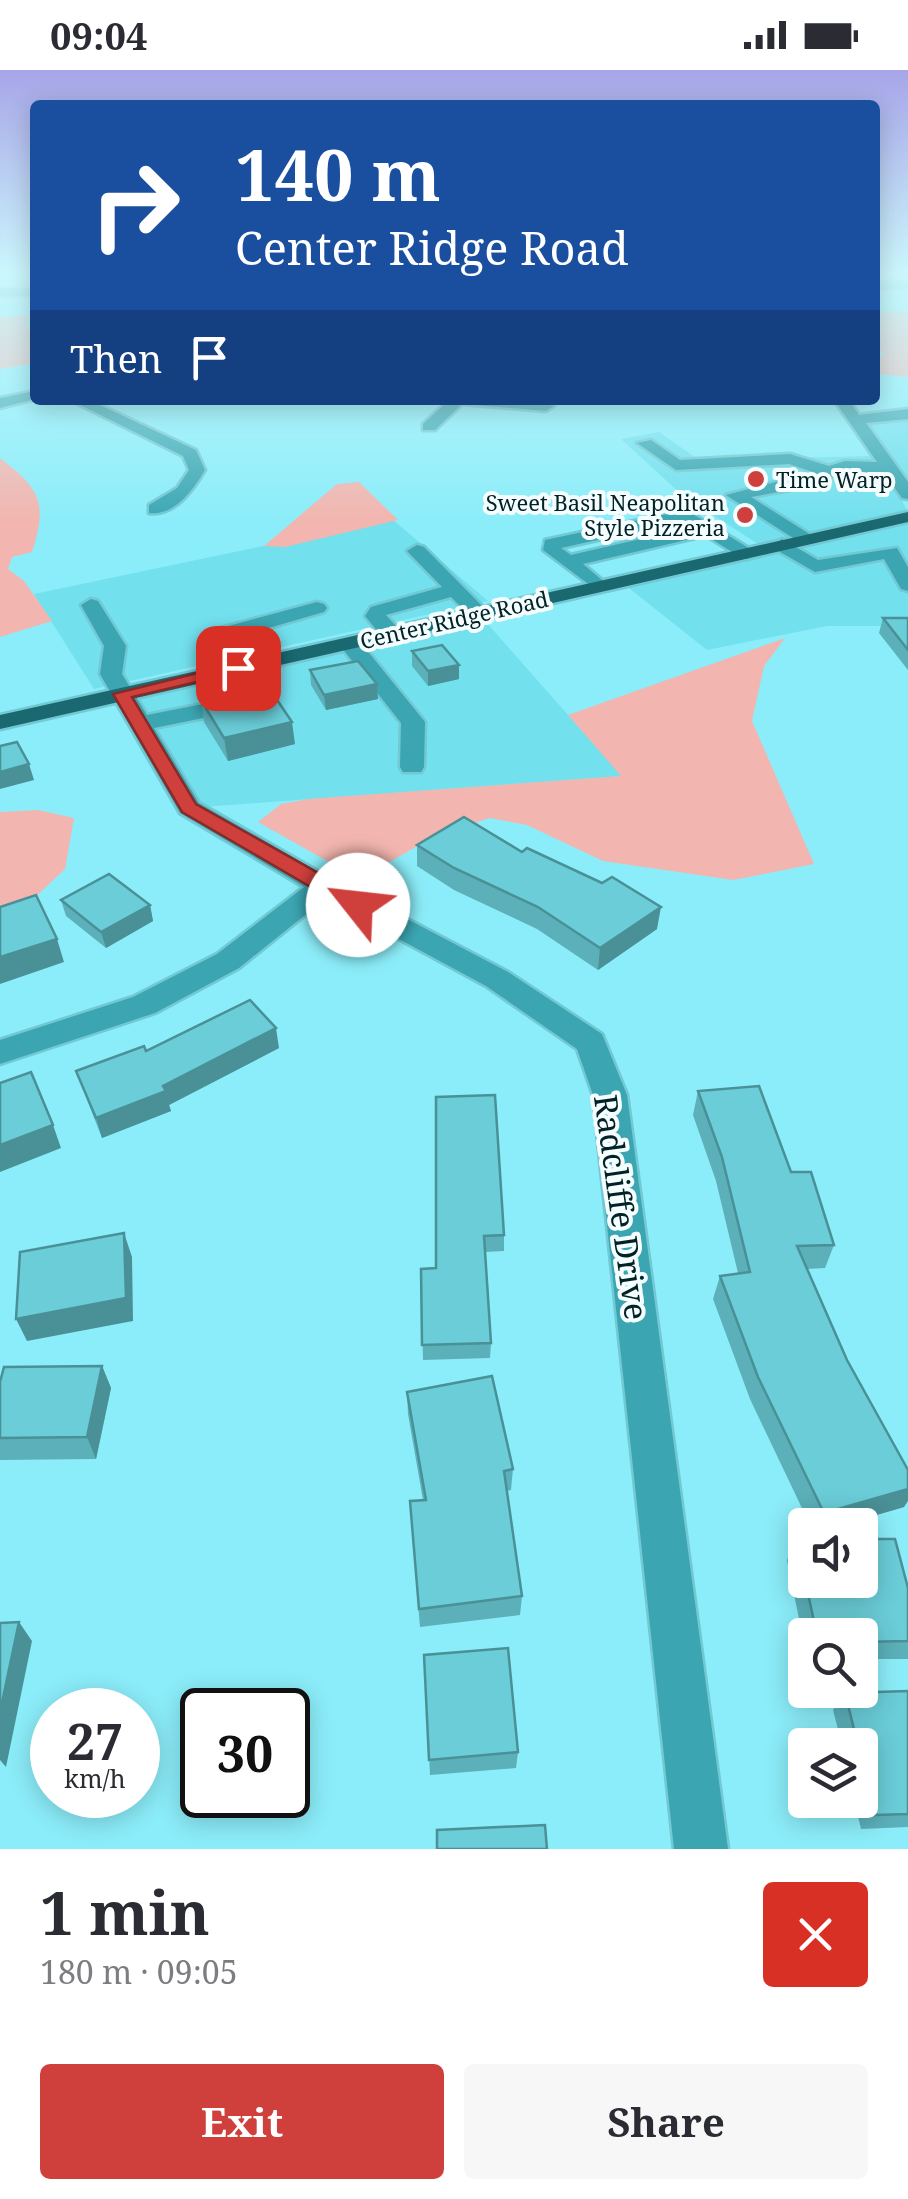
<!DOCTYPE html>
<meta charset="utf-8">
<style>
body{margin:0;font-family:"Noto Serif",serif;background:#f7f7f7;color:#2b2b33;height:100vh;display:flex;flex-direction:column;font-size:38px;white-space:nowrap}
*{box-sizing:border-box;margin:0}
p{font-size:32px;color:#7c7c81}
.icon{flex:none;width:55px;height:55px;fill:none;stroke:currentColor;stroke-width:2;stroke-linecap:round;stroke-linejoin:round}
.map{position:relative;height:1779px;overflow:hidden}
.details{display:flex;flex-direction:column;background:#fff;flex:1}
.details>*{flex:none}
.banner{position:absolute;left:30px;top:30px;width:850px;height:305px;border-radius:10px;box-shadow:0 5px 25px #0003;background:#1a4fa0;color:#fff;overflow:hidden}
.buttons{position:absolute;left:788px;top:1438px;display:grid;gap:20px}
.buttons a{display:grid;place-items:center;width:90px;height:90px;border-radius:10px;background:#fff;box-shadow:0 5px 25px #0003;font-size:50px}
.speed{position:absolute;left:30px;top:1618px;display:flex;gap:20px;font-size:50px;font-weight:700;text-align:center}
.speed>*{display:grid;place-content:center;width:130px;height:130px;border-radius:50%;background:#fff;box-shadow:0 5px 25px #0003;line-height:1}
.speed small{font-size:25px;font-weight:400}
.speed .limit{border:5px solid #111;border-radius:15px;background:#fff;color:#111}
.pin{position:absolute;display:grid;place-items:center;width:85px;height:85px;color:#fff;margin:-42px;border-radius:20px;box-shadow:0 5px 15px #0006}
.me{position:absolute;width:110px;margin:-55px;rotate:299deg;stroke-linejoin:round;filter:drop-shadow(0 0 8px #0008)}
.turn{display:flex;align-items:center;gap:35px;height:210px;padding:0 40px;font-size:45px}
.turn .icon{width:130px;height:130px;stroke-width:2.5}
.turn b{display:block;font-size:70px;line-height:85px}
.then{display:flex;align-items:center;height:95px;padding:0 40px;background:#0003;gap:20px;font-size:38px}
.round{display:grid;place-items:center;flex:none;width:105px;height:105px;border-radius:10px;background:#f7f7f7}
.summary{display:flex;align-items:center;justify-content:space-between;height:170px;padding:0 40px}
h1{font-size:60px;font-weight:700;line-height:75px}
.primary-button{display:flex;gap:20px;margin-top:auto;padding:20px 40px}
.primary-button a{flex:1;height:115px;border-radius:10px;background:#cf403d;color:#fff;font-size:40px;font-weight:700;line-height:115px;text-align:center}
.primary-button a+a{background:#f7f7f7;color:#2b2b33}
.status{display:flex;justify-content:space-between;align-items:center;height:70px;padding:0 50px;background:#fff;direction:ltr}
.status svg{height:28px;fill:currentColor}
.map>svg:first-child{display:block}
.built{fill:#73e0ee}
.green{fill:#f3b5af}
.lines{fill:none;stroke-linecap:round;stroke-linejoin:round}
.minor-casing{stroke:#72c8d3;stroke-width:5}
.major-casing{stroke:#72c8d3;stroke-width:5}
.minor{fill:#3ba6b2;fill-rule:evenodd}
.major{fill:#1a6870;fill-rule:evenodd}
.wall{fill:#5bb0ba}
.shaded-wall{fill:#4a9097}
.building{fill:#6acdd8;stroke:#4a9097;stroke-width:2.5}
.route{fill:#cf403d;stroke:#872a28;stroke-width:2.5}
.poi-dot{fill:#cf403d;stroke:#f5fdff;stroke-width:4}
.labels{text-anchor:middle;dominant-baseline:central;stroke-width:8;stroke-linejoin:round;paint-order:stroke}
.far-poi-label{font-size:22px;fill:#022225;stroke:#f5fdff;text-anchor:start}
.far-street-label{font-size:22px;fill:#022225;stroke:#f5fdff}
.near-street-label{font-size:32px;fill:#022225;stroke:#f5fdff}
</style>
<div class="status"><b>09:04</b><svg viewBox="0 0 49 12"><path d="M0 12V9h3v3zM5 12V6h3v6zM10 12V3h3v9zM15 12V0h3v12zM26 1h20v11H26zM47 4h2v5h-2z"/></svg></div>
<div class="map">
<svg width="908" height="1779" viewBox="0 0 908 1779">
<rect width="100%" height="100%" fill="#8bedf9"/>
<g class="built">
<polygon points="908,338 908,410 859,346"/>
<polygon points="659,362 699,390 870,386 888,404 908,442 758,474 681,424 621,369"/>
<polygon points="908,447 908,556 827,556 707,580 620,511"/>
<polygon points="392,449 488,531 94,619 34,524"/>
<polygon points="478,543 622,706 189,738 121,624"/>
</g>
<g class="green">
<polygon points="908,241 908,307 879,304 875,302 875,286 884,285 875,275 879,261 875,242"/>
<polygon points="23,245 31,247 26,257 35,257 35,293 0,299 0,247"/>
<path d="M0 388C40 419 48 432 32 482L12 487 8 499 24 511 52 551 0 567Z"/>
<polygon points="359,412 398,450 285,477 264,476 337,414"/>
<polygon points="785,568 764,596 752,651 814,794 733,810 603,791 527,755 490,748 439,764 359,809 258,752 281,734 308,729 621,706 568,645"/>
<polygon points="38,740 74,748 65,799 14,847 0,849 0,742"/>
</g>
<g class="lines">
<defs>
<g id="minor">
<polygon points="908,210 908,218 875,219 875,211"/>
<rect x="0" y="218" width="35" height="8"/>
<polygon points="35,321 35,329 0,338 0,328"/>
<path d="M70 330H89L196 380 205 400C193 420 175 446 149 443V435L177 418 189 400 183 386Z"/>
<polygon points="449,330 526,330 554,336 546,341 462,334 435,360 423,360 423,354"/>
<polygon points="834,330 849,330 859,345 908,339 908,349 866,353 908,412 908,429 902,428 884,403 847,401 801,418 751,427 811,465 813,469 804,475 726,425 813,402 789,394 676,400 637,373 651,370 680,390 790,384 829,396 845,391 877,392"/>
<polygon points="686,440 757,483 747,489 740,487 683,451 561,478 571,485 688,458 697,464 695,468 583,494 609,516 599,522 543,480 545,470"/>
<polygon points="782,469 818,490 897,478 908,497 908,521 901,519 884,489 815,502 775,479 773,475"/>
<polygon points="417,475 424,477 485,539 488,543 485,547 471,547 451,527 386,545 402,563 399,568 383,568 365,546 371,537 442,517 407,481"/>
<polygon points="91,529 98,531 126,576 122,604 147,645 228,629 245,617 243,604 231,603 207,566 210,561 317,532 324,534 327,538 324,542 231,569 245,590 253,587 264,594 268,619 243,640 154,658 199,733 333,810 508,902 602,964 627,1025 728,1779 674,1779 593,1025 577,979 486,916 325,829 239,898 155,943 0,994 0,970 133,927 217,884 304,817 180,743 100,604 104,576 81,535"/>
<polygon points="349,567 357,568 425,652 424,697 421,702 403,702 400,697 401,653 338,573"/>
</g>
<polygon id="major" points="908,442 908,452 0,659 0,645"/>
</defs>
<use href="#minor" class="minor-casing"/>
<use href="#major" class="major-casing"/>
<use href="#minor" class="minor"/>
<use href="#major" class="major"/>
</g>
<g class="wall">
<polygon points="883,548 908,548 908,600 879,563"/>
<polygon points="412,581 459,595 459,609 428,616 412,596"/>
<polygon points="310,600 378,629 326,640 311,615"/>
<polygon points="201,630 295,674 228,691 204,652"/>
<polygon points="417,775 522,782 657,859 598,900 537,859 454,820 417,796"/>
<polygon points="61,830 150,835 153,851 106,878 66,846"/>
<polygon points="279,978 169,1035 171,1041 102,1068 76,1001 146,981"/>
<polygon points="698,1021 791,1102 834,1175 825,1198 807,1199 904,1437 842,1455 810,1455 750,1329 713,1229 720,1206 738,1203 716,1111 693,1045"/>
<polygon points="436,1027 504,1165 504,1181 485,1182 491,1273 490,1288 423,1290 421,1199 436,1198"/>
<polygon points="102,1296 111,1318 96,1389 0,1390 0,1312"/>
<polygon points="407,1322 513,1399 511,1420 506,1421 522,1526 520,1545 420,1557 411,1452 423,1430 408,1344"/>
<polygon points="797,1470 908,1518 908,1589 860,1589 860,1565 805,1565 805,1578 787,1490"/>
<polygon points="424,1585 518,1682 516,1698 430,1705"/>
<polygon points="908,1621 908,1757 861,1759 854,1730 860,1730 860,1675 842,1675 833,1640 845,1623"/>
</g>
<g class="shaded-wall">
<polygon points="459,595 459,609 428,616 428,601"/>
<polygon points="377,614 378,629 326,640 324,625"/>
<polygon points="292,652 295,674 228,691 224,668"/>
<polygon points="29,694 34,710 0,719 0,702"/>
<polygon points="150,835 153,851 106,878 101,862"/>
<polygon points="661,837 657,859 598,900 600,878"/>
<polygon points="57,869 64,892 0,914 0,887"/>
<polygon points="276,958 279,978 169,1035 171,1041 102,1068 96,1048 163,1016"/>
<polygon points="53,1055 61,1078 0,1102 0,1075"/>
<polygon points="124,1163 132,1187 133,1251 27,1271 16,1249"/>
<polygon points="102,1296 111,1318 96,1389 87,1367"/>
<polygon points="908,1419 908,1431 904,1437 842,1455 818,1455 824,1443"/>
<polygon points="19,1552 32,1571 6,1697 0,1690 0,1642"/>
</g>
<g class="building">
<polygon points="883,548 908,548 908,580"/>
<polygon points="442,575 459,595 428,601 412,581"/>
<polygon points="358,591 377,614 324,625 310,600"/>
<polygon points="267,615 292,652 224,668 201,630"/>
<polygon points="17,672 29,694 0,702 0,676"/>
<polygon points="464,747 522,782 527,778 602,813 612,807 661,837 600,878 538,837 454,798 417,775"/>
<polygon points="109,804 150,835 101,862 61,830"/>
<polygon points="36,825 57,869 0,887 0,837"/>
<polygon points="250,930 276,958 163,1016 166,1021 96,1048 76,1001 144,976 146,981"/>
<polygon points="31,1002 53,1055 0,1075 0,1013"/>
<polygon points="759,1016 791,1102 811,1102 834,1175 797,1176 847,1290 908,1400 908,1419 824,1443 758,1307 720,1206 750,1202 722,1087 698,1021"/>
<polygon points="495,1025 504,1165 484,1166 491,1273 422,1275 421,1199 436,1198 436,1027"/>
<polygon points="124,1163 126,1228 16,1249 20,1182"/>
<polygon points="102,1296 87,1367 0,1368 0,1312 4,1297"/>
<polygon points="492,1306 513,1399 504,1401 522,1526 419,1539 410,1431 426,1430 407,1322"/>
<polygon points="860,1469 895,1469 908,1518 908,1571 860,1572 860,1565 817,1565 805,1510 860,1510"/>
<polygon points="797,1470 805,1470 805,1509"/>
<polygon points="19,1552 0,1642 0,1553"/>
<polygon points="508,1578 518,1682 429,1690 424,1585"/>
<polygon points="908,1621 908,1744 875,1745 860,1684 860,1675 858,1675 845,1623"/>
<polygon points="545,1755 547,1779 437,1779 437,1760"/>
</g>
<linearGradient id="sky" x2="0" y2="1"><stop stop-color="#a7a5e8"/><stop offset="0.45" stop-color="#cbf7fc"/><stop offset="1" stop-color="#cbf7fc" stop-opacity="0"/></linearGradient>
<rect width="908" height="452" fill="url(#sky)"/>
<polygon class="route" points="238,593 247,598 244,601 132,627 196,734 366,830 369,835 366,840 350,840 182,742 113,624"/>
<g class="poi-dot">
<circle cx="756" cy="409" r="10"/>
<circle cx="745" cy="445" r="10"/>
</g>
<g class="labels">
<g class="far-poi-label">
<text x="776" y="409">Time Warp</text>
<text x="725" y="432" text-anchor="end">Sweet Basil Neapolitan<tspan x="725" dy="25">Style Pizzeria</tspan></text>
</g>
<g class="far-street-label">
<text transform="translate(454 549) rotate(-13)">Center Ridge Road</text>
</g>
<g class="near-street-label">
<text transform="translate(622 1137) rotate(82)">Radcliffe Drive</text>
</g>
</g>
</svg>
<div class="buttons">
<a><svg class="icon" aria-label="sound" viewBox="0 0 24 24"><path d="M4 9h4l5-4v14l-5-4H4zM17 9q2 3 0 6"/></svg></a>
<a><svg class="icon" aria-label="search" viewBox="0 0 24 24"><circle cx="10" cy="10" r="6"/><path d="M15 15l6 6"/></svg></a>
<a><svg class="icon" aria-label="layers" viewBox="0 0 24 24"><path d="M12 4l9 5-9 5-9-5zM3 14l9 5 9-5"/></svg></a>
</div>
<div class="speed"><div>27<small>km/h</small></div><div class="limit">30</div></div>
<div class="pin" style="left:238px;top:598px;background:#d93025"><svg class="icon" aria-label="arrive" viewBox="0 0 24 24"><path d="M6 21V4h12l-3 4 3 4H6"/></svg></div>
<svg class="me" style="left:358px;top:835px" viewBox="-20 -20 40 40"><circle r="19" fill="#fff"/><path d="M0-13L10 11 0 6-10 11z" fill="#cf403d"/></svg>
<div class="banner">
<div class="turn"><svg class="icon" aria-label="right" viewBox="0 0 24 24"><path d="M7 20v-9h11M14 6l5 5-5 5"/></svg><div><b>140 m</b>Center Ridge Road</div></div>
<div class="then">Then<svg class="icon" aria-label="arrive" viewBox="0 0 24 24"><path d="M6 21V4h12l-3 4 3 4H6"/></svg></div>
</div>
</div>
<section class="details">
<div class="summary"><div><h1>1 min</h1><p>180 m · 09:05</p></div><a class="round" style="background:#d93025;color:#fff"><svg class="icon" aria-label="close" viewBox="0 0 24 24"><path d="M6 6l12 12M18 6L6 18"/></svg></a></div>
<div class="primary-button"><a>Exit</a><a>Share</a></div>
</section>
